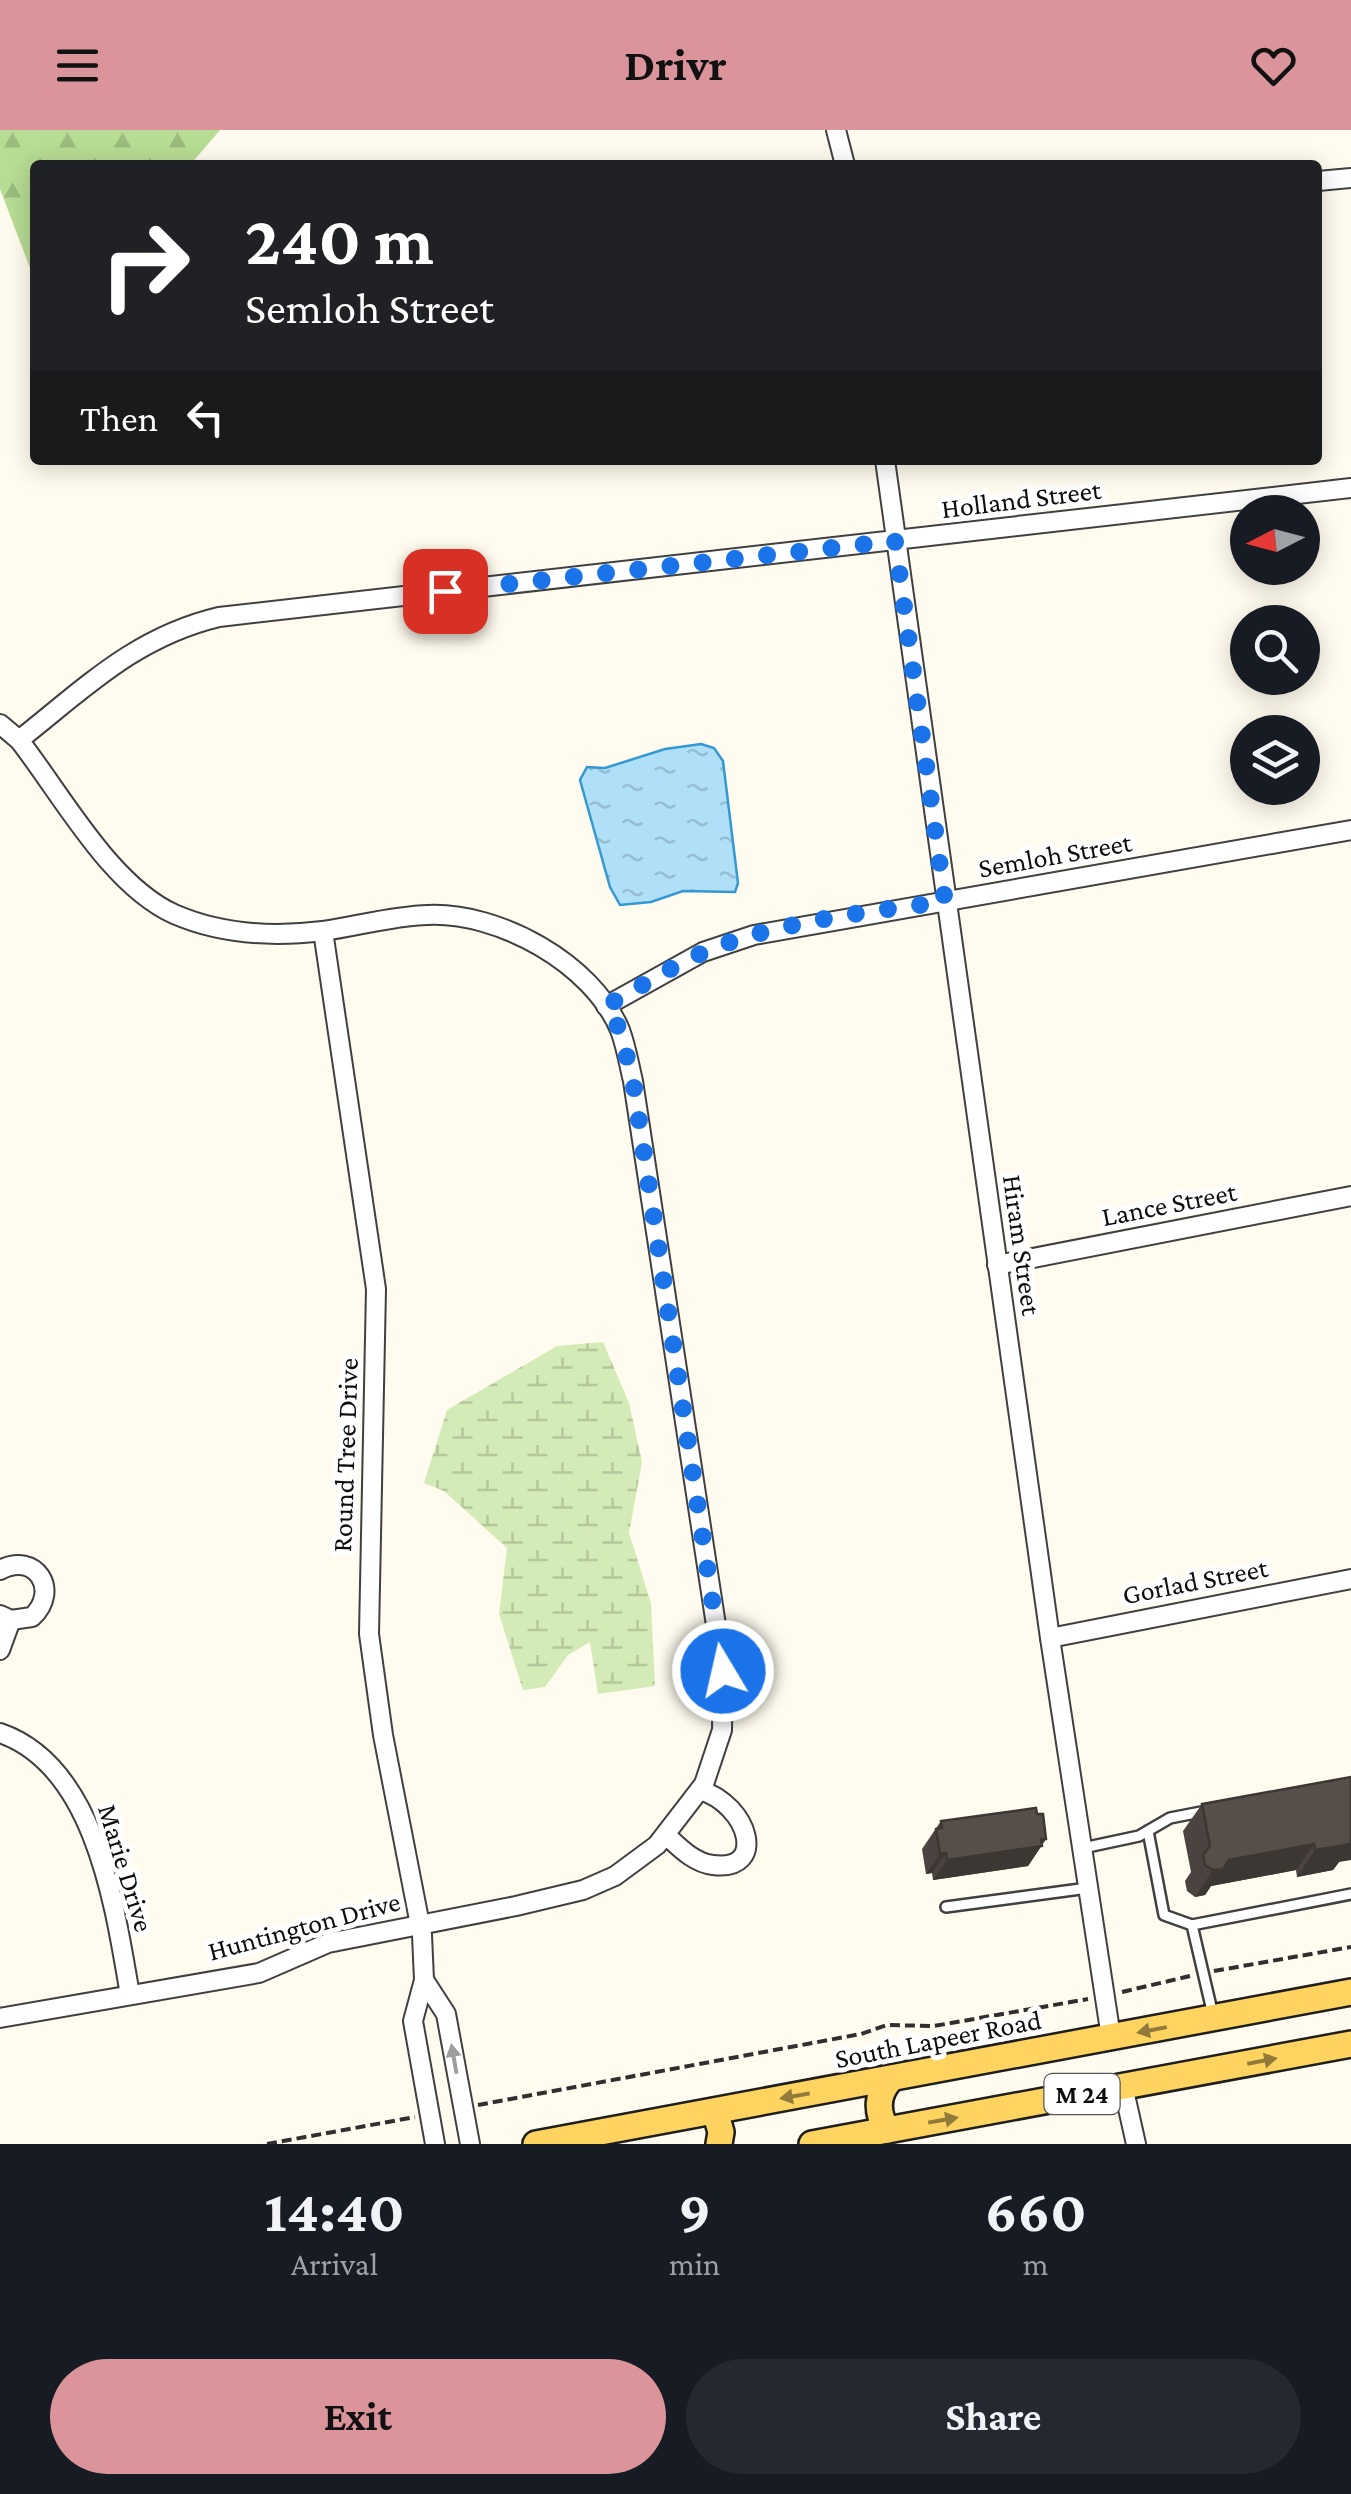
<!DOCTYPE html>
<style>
body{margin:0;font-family:"Crimson Pro",serif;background:#242831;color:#f1f3f6;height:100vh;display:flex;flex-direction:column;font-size:38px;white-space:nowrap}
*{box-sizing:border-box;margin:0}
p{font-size:32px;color:#9ea1a6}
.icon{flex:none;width:55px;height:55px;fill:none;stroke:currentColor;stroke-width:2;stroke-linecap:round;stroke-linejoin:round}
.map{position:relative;height:2014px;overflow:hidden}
.side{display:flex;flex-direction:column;background:#171b24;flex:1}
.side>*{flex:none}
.top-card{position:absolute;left:30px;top:30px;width:1292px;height:305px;border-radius:10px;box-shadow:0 5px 25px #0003;background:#202124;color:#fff;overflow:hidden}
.needle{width:65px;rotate:264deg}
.controls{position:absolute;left:1230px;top:365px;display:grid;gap:20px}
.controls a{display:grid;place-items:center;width:90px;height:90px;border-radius:50%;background:#171b24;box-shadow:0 5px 25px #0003;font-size:50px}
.pin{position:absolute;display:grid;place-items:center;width:85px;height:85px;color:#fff;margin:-42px;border-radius:20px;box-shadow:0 5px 15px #0006}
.me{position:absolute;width:110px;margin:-55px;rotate:351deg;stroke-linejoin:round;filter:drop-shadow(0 0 8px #0008)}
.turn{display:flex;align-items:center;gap:35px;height:210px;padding:0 50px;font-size:45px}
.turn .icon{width:130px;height:130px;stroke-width:2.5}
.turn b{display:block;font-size:70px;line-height:85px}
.then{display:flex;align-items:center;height:95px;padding:0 50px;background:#0003;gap:20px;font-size:38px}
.eta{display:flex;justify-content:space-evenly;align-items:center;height:170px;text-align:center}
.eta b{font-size:60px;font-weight:700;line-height:70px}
.cta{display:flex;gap:20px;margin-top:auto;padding:20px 50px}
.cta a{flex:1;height:115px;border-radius:60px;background:#dc949b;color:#111;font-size:40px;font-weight:700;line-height:115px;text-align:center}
.cta a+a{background:#242831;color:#f1f3f6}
header{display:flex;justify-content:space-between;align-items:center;height:130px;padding:0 50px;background:#dc949b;color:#111;font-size:45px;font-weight:700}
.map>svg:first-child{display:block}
.forest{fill:url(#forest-firs)}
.wetland{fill:url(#wetland-marsh)}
.water{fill:url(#water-ripples);stroke:#3498d2;stroke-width:2.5}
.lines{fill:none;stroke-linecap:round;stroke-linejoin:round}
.lane-casing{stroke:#404040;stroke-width:14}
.street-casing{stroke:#404040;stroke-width:22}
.primary-casing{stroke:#1e1e1e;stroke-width:30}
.path{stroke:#2f2f2f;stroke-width:4;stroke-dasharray:10 5;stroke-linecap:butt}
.lane{stroke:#fff;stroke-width:9}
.street{stroke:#fff;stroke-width:18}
.primary{stroke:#fed35f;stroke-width:25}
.wall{fill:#4a433f}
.shaded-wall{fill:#3c3733}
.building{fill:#564e49;stroke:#3c3733;stroke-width:2.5}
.oneway{fill:#927a3a}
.oneway2{fill:#9e9e9e}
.route{stroke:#1a73e8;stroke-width:18;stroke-dasharray:0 32.4}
.labels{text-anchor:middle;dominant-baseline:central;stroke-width:10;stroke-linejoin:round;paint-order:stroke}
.shield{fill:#fff;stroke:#565656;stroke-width:2.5}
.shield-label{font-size:25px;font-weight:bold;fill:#0d0d0d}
.street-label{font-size:28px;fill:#0d0d0d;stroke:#fff}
</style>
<header><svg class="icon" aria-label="menu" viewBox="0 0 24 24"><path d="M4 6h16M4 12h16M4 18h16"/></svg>Drivr<svg class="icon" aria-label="heart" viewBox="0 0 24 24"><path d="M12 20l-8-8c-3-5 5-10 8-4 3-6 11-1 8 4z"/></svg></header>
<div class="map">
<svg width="1351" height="2014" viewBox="0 0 1351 2014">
<defs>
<pattern id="forest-firs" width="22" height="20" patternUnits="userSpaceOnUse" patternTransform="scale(2.5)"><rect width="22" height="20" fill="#b7dc94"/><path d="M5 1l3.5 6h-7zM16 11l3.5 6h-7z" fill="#9cbc7e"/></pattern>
<pattern id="wetland-marsh" width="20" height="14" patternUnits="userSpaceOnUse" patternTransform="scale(2.5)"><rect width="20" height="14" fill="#d3ebb6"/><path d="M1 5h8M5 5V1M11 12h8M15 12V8" fill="none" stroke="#b4c89b"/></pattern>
<pattern id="water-ripples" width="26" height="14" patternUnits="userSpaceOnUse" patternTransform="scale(2.5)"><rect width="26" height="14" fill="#b0dff8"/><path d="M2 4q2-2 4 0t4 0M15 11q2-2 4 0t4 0" fill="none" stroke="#96bed3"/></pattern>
</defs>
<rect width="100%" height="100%" fill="#fffbee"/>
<polygon class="forest" points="0,0 220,0 190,35 35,35 35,151 0,59"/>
<polygon class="wetland" points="603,1212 629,1273 642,1332 629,1403 651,1473 655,1556 598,1564 590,1512 568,1525 545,1557 523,1560 499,1484 507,1418 444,1361 424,1353 447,1280 557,1216"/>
<polygon class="water" points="701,614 714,618 723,631 738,753 735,762 683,761 651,772 620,775 610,757 580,650 587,637 605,638 665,619"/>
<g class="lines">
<defs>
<g id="lane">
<polyline points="1148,1701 1164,1785 1192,1795 1213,1885"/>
<polyline points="1083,1718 1139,1706 1170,1688 1206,1681"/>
<polyline points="946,1777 1088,1758"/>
<polyline points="1192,1795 1351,1764"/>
</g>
<g id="street">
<polyline points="836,0 845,35"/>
<polyline points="1318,51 1351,48"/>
<polyline points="885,330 1050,1508 1111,1907"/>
<path d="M0 594 19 610C62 665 110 755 174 784 220 804 274 807 323 801 358 796 392 786 428 785 499 782 592 833 620 900 626 916 629 934 633 951L723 1541 722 1600 704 1654 657 1715 615 1746 583 1760 516 1776 328 1813 259 1843 0 1888"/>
<path d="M19 610C85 558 135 507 219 487L1351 358"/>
<polyline points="323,801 376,1159 369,1504 383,1605 422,1805 424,1850 413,1891 435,2014"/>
<polyline points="606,876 703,822 754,805 1351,700"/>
<polyline points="997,1135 1351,1066"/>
<path d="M0 1440C35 1421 61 1460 32 1487L11 1490 0 1485"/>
<polyline points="1050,1508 1351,1449"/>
<polyline points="0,1520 11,1490"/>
<path d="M0 1603C96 1636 115 1778 130 1865"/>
<path d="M666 1705C679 1717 694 1733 713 1735 768 1742 749 1675 700 1660"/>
<polyline points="424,1850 446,1884 470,2014"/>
<polyline points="1123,1956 1136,2014"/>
</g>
<g id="primary">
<polyline points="715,1981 721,2002 719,2014"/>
<path d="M887 2000C876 1982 876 1964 891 1949"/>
<polyline points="536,2014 1351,1862"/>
<polyline points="812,2014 1351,1914"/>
</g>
</defs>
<use href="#lane" class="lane-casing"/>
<use href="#street" class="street-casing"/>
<use href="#primary" class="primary-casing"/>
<g class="path">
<polyline points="1214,1841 1351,1817"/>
<polyline points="1122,1862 1190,1846"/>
<polyline points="478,1975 861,1904 887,1895 934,1896 1088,1869"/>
<polyline points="267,2014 415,1987"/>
</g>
<use href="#lane" class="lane"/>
<use href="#street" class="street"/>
<use href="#primary" class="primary"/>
</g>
<g class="wall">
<polygon points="1351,1647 1339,1732 1333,1740 1297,1747 1296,1740 1211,1756 1205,1765 1195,1767 1187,1761 1185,1751 1191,1742 1183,1701 1202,1674"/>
<polygon points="1037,1684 1046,1709 1028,1736 933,1750 932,1743 926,1744 922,1719 941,1691"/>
</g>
<g class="shaded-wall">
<polygon points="1351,1707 1351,1730 1339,1732 1333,1740 1297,1747 1315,1720"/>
<polygon points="1041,1709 1046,1709 1028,1736 933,1750 947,1730"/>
<polygon points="1314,1714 1296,1740 1211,1756 1205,1765 1195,1767 1213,1740 1229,1730"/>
<polygon points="946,1723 932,1743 926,1744 940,1724"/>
</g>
<g class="building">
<polygon points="1351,1647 1351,1714 1315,1720 1314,1714 1229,1730 1223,1739 1213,1740 1205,1735 1203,1725 1210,1716 1202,1674"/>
<polygon points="1036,1678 1037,1684 1043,1684 1046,1709 1041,1709 1042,1716 947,1730 946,1723 940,1724 936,1699 942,1698 941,1691"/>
</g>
<defs><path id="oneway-solid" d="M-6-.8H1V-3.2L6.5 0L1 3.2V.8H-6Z" transform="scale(2.5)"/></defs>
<g class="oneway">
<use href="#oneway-solid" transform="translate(1152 1900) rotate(169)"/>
<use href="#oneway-solid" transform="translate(1262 1931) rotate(-11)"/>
<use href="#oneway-solid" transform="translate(795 1966) rotate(170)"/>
<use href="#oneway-solid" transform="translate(943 1990) rotate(-10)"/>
</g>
<use class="oneway2" href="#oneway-solid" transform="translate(454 1929) rotate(-100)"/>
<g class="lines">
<path class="route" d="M445 461 895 411 945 772C874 780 766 794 702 823 669 838 638 858 606 876L620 900 633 951 723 1541"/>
</g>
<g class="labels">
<rect class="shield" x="1044.5" y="1944" width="75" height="40" rx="8"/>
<g class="shield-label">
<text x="1082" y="1964">M 24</text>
</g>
<g class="street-label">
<text transform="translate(1021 369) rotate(-7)">Holland Street</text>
<text transform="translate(1055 725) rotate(-10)">Semloh Street</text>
<text transform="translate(1169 1074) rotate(-11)">Lance Street</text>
<text transform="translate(1022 1115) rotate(82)">Hiram Street</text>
<text transform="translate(345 1325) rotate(-88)">Round Tree Drive</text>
<text transform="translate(1195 1451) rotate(-11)">Gorlad Street</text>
<text transform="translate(126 1738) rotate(73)">Marie Drive</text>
<text transform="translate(304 1796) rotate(-15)">Huntington Drive</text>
<text transform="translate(938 1909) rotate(-11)">South Lapeer Road</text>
</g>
</g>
</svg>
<div class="controls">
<a><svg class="needle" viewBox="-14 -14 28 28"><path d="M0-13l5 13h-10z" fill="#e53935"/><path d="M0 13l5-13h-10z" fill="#9ea1a6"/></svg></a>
<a><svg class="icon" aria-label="search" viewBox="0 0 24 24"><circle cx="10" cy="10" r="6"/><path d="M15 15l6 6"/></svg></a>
<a><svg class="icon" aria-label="layers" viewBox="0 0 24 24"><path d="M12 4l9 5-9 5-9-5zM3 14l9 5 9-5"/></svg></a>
</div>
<div class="pin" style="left:445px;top:461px;background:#d93025"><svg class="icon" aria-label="arrive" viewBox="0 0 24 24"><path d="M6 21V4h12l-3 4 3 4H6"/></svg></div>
<svg class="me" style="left:723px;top:1541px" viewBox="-20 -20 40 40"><circle r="17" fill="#1a73e8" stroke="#fff" stroke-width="3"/><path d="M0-11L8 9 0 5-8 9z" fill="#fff"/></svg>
<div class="top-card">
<div class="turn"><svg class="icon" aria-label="right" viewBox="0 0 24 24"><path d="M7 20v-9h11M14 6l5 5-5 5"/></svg><div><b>240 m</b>Semloh Street</div></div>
<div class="then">Then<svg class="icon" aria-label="left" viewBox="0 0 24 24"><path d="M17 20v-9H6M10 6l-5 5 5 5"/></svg></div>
</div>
</div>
<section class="side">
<div class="eta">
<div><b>14:40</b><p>Arrival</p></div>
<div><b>9</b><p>min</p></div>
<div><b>660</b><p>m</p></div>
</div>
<div class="cta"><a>Exit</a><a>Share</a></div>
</section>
